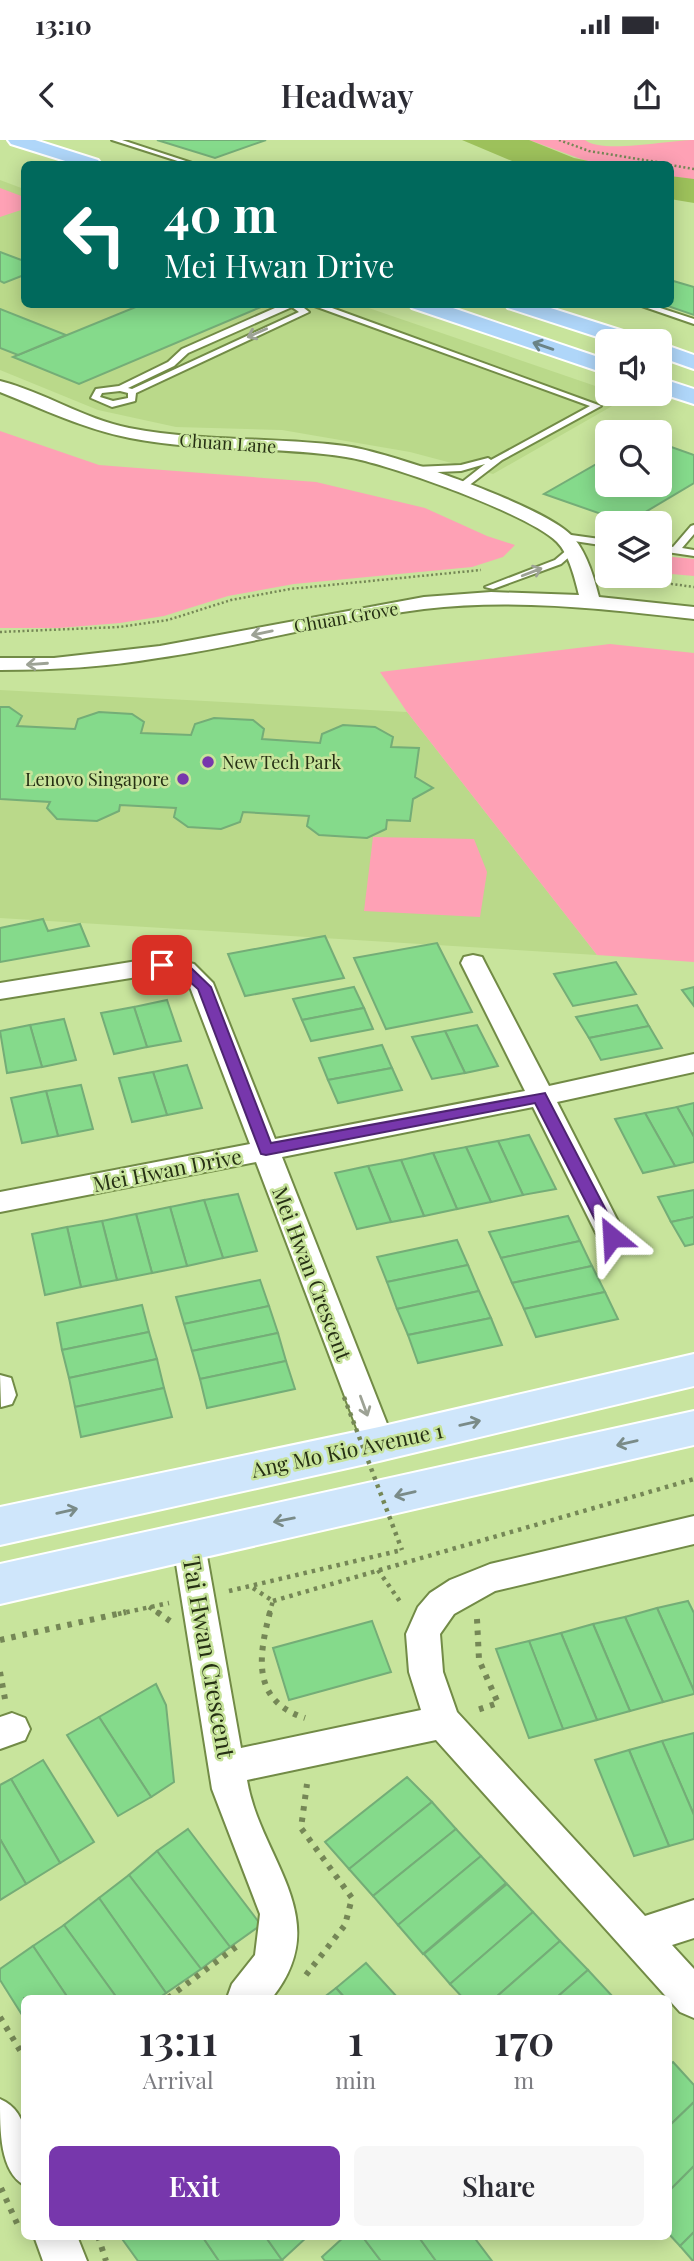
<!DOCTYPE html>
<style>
body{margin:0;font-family:"Playfair Display",serif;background:#f7f7f7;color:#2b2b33;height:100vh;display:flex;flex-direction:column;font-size:26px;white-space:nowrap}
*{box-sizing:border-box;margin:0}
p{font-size:23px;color:#7c7c81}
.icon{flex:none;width:38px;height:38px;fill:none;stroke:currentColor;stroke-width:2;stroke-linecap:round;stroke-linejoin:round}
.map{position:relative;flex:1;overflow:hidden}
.side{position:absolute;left:21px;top:1855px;width:651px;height:245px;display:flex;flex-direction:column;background:#fff;border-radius:10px;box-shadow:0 4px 18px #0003}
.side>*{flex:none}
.top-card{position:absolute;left:21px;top:21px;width:653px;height:147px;border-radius:10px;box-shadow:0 4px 18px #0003;background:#00695c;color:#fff;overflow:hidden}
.tools{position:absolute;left:595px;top:189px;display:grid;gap:14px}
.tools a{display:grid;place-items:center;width:77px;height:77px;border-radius:10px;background:#fff;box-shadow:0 4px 18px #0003;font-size:35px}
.pin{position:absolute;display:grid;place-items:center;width:60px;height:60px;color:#fff;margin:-30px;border-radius:14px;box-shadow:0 4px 10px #0006}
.me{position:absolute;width:77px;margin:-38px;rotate:333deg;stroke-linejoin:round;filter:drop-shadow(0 0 5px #0008)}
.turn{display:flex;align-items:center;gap:24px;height:147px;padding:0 28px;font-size:32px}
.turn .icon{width:91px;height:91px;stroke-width:2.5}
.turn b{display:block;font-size:49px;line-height:60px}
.eta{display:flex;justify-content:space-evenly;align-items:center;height:119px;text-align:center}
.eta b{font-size:42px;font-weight:600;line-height:49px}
.cta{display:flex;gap:14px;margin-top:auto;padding:14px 28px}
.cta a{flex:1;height:80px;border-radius:10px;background:#7737ac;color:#fff;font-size:28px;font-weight:600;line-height:80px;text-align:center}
.cta a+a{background:#f7f7f7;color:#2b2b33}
.status{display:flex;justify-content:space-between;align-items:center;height:49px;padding:0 35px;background:#fff;direction:ltr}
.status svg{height:19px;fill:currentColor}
header{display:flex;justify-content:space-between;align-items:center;height:91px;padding:0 28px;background:#fff;font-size:32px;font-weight:600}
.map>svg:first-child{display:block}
.built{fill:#bad98a}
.green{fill:#fea1b5}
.water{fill:#9dc15b}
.building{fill:#85da8b;stroke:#74ad77;stroke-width:2}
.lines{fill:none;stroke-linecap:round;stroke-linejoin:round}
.service-casing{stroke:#728b46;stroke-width:4}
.minor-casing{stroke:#728b46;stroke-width:4}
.primary-casing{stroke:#fff;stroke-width:4}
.motorway-casing{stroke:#fff;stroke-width:4}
.path-far2{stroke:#758756;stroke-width:2.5;stroke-dasharray:2 2.5;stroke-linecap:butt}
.path-far1{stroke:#758756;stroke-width:4.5;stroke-dasharray:3.5 5;stroke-linecap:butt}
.path{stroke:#758756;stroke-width:6;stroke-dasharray:4.5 7;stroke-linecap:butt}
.service{fill:#fff;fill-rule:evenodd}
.minor{fill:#fff;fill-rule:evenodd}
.primary{fill:#cfe6fb;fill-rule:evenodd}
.motorway{fill:#afd6f9;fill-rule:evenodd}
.path-bridge{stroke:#758756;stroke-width:4.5;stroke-dasharray:3.5 5;stroke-linecap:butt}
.oneway{stroke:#9da295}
.oneway2{stroke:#6a8386}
.oneway3{stroke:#7a8b88}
.route{fill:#7737ac;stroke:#4d2470;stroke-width:2}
.poi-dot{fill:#7737ac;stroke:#c8e49c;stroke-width:2.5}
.labels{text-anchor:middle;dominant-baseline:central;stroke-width:5;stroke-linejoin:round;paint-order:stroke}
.far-street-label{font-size:18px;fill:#263014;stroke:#c8e49c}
.far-poi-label{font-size:18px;fill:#263014;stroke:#c8e49c;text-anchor:start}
.street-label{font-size:21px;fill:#263014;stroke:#c8e49c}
.near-street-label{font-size:24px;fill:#263014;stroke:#c8e49c}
</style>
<div class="status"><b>13:10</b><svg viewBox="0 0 49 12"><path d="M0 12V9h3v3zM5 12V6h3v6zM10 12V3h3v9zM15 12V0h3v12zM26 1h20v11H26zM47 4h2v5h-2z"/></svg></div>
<header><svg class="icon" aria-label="back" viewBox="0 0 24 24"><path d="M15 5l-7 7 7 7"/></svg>Headway<svg class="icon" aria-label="share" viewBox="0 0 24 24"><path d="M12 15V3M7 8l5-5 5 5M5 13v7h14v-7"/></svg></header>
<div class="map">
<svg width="694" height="2121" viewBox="0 0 694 2121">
<rect width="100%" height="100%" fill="#c8e49c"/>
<g class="built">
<polygon points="0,40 24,49 24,164 360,165 607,250 607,254 628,257 493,334 410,312 282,290 176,287 98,270 0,230"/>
<polygon points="0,550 407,572 597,815 0,778"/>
</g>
<g class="green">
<path d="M529 0H585C601 14 670 0 694 0V40L670 36V24L592 23Z"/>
<polygon points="0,48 24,57 24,69 0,77"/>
<polygon points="0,291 99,325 316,342 425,368 487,396 515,405 503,417 472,427 294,444 228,456 164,476 120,483 59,488 0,488"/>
<polygon points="673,417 694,419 694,436 660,433 660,418"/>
<polygon points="610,504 694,513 694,822 597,815 407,572 380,532"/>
<polygon points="373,697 474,699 487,732 480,777 364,771"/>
</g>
<g class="water">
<polygon points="462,0 529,0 574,18 603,24 519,24"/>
<polygon points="670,36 694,39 694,63 670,59"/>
</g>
<g class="building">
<polygon points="157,0 266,0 215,18"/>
<polygon points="0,112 24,121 24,135 4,143 0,141"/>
<polygon points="670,140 694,147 694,175 662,164 670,164"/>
<polygon points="143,164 268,164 79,244 13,217"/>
<polygon points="0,169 66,195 18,215 0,208"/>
<polygon points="660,303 694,315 694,343 627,383 544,354 607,318 607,345 660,345"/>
<polygon points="0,567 9,567 22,576 17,586 75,589 78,579 99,572 132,574 144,582 141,593 191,595 195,584 214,578 253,580 264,589 262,599 320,603 322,594 343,585 375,587 393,597 391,607 419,608 415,637 433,648 413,659 410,681 387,680 386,689 367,698 319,695 307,686 309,676 243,672 240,682 221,689 188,687 174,677 176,668 120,665 119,671 97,681 57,679 47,668 50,662 0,659"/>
<polygon points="43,779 48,791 80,784 89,806 0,822 0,788"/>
<polygon points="325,796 344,838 245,856 228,814"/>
<polygon points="437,803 472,872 386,889 354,818"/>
<polygon points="616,822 636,854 573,866 554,834"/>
<polygon points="354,847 364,868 302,880 293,859"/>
<polygon points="694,847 694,866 682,850"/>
<polygon points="167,860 181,901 147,907 134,867"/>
<polygon points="637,865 649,886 589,898 576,877"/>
<polygon points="134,867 147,907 114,914 101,873"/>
<polygon points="364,868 373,889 311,901 302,880"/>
<polygon points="64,879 76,920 42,927 30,885"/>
<polygon points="30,885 42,927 7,933 0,891"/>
<polygon points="477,885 498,926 465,933 445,891"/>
<polygon points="649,886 662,908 601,920 589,898"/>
<polygon points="445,891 465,933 432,939 412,897"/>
<polygon points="382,905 392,928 328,940 319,918"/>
<polygon points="187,925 202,968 167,975 153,932"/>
<polygon points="392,928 402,950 338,963 328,940"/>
<polygon points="153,932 167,975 132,982 119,938"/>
<polygon points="81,945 93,989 58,996 46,951"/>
<polygon points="46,951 58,996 22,1003 11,958"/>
<polygon points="694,963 694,997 677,967"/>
<polygon points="677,967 694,997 694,1022 675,1026 645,973"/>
<polygon points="645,973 675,1026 643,1033 615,979"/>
<polygon points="529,995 556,1049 523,1055 498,1001"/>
<polygon points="498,1001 523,1055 491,1062 466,1007"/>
<polygon points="466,1007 491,1062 457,1069 433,1013"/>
<polygon points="433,1013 457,1069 424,1076 401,1020"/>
<polygon points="401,1020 424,1076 391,1082 368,1026"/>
<polygon points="368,1026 391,1082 357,1089 335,1033"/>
<polygon points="694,1050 694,1077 671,1082 658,1057"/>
<polygon points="238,1054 257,1111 223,1118 204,1060"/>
<polygon points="204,1060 223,1118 187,1126 170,1067"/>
<polygon points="170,1067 187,1126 152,1133 136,1074"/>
<polygon points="136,1074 152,1133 117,1140 102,1081"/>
<polygon points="568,1076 580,1101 501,1118 489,1092"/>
<polygon points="694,1077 694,1104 685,1106 671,1082"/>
<polygon points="102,1081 117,1140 81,1147 67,1087"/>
<polygon points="67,1087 81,1147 45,1155 32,1094"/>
<polygon points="457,1100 468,1125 387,1142 377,1117"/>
<polygon points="580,1101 592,1126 512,1143 501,1118"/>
<polygon points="468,1125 479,1151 397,1169 387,1142"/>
<polygon points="592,1126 605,1152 524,1169 512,1143"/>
<polygon points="260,1140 269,1166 184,1184 176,1157"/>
<polygon points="479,1151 491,1178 408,1195 397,1169"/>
<polygon points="605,1152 618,1179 536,1197 524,1169"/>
<polygon points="142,1165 149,1192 62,1210 57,1183"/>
<polygon points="269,1166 278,1193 192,1211 184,1184"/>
<polygon points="491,1178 502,1205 418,1223 408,1195"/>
<polygon points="149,1192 157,1219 69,1238 62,1210"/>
<polygon points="278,1193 286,1221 200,1239 192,1211"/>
<polygon points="157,1219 164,1248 75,1267 69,1238"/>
<polygon points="286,1221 295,1249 207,1268 200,1239"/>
<polygon points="164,1248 172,1277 81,1297 75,1267"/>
<polygon points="688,1461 694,1473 694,1551 657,1468"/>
<polygon points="657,1468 694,1551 694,1554 663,1562 625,1477"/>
<polygon points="625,1477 663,1562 630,1571 593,1484"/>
<polygon points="372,1481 391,1532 289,1560 273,1508"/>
<polygon points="593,1484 630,1571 597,1580 561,1493"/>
<polygon points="561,1493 597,1580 563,1589 529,1501"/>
<polygon points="529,1501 563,1589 529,1598 496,1509"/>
<polygon points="156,1544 166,1565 174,1642 151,1657 99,1577"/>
<polygon points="99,1577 151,1657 118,1676 67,1595"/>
<polygon points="694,1593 694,1675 662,1601"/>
<polygon points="662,1601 694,1675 694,1699 669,1706 629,1610"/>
<polygon points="629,1610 669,1706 634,1716 595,1620"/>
<polygon points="43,1620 94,1702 60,1723 11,1639"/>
<polygon points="407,1637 432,1662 349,1729 325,1702"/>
<polygon points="11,1639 60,1723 26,1744 0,1699 0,1645"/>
<polygon points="432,1662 456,1689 373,1756 349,1729"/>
<polygon points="188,1689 261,1785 230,1807 157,1711"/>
<polygon points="456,1689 481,1716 398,1785 373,1756"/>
<polygon points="0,1699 26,1744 0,1760"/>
<polygon points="157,1711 230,1807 201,1829 129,1735"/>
<polygon points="481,1716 506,1743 423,1814 398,1785"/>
<polygon points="129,1735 201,1829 166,1853 99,1758"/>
<polygon points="507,1744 533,1772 450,1844 424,1814"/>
<polygon points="99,1758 166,1853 159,1858 117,1858 64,1785"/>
<polygon points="533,1772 560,1801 495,1858 463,1858 450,1844"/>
<polygon points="64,1785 117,1858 68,1858 33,1806"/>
<polygon points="560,1801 588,1830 556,1858 495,1858"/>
<polygon points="33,1806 68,1858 24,1858 24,1878 0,1840 0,1829"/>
<polygon points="366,1823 398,1858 345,1858 336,1848"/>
<polygon points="588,1830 614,1858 556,1858"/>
<polygon points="336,1848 345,1858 323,1858"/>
<polygon points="673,1922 694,1945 694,1962 668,1987 668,1926"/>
<polygon points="694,1962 694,2026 668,2052 668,1987"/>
<polygon points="694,2026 694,2092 680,2106 668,2093 668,2052"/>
<polygon points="694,2092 694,2121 693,2121 680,2106"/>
<polygon points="120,2096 202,2096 219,2121 138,2121"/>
<polygon points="202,2096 265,2096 282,2120 219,2121"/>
<polygon points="265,2096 308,2096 282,2120"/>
<polygon points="345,2096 362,2096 381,2121 325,2121 322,2117"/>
<polygon points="362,2096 418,2096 436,2121 381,2121"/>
<polygon points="418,2096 473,2096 492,2121 436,2121"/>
</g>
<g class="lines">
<defs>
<g id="service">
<polygon points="112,0 122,0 195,24 187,24"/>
<path d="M284 164H299L309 172 136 253 135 261 112 267 91 258 96 249 119 246 168 222 182 209ZM292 167 299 172 132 249 128 248 174 226 188 213ZM120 251 128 253V258L113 261 100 257 102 253Z"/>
<polygon points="309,164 321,164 601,266 502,320 463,350 457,350 457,346 485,324 461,331 415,333 411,330 415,327 461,325 488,318 491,320 590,266"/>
<polygon points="636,164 648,164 694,179 694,184"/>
<polygon points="694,385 694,394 682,408 694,410 694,416 660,411 660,405 673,407 691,386"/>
<polygon points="564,394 607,400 607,406 561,399 561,395"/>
<polygon points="568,409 576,411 561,424 493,449 485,447 555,420"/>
</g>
<g id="minor">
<path d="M0 241C44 252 84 279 129 288 200 302 274 297 345 306 390 312 541 365 571 395 586 410 594 437 599 457L694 467V479C605 469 514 458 424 469 335 480 248 505 158 518 106 527 53 530 0 530V518H54L160 506 424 457 491 452 579 455C575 439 569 414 557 402 529 374 387 323 346 317 275 306 201 312 130 298 84 289 43 269 0 252Z"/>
<polygon points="473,815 482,817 485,823 549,946 694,914 694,932 557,962 626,1097 622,1104 612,1107 602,1104 598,1097 533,967 282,1017 395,1304 390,1313 379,1317 368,1313 363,1304 256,1022 0,1072 0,1052 250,1004 190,847 177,836 162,833 0,859 0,843 162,817 194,824 213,843 275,999 525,951 461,823 464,817"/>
<polygon points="0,1235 11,1238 16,1255 12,1264 1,1267"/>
<path d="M694 1376V1404L495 1451 454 1474 440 1494 443 1532 457 1572 645 1776 694 1760V1798L672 1805 694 1829V1878L680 1872 436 1600 247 1640C260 1719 336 1778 272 1858H227L232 1844 255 1815 260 1774 212 1649 172 1399 176 1389 188 1385 200 1389 204 1399 241 1608 421 1570 409 1532 406 1494 418 1467 430 1453 450 1440 490 1424Z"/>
<polygon points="12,1573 25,1578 30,1589 25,1600 0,1609 0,1577"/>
<path d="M0 1959C33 1973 27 2014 24 2045 0 2031 0 1992 0 1959Z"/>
<polygon points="34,2096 77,2096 87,2121 43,2121"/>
</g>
<g id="primary">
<polygon points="694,1214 694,1246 379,1321 0,1405 0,1367 379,1287"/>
<polygon points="694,1271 694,1305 0,1464 0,1424"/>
</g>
<g id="motorway">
<polygon points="8,0 35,0 98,20 101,24 75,24 11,4"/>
<polygon points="409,164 441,164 607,220 607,234 412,168"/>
<polygon points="505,164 538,164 639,196 642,201 610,201 508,168"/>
<polygon points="660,203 694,215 694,229 660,217"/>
<polygon points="660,238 694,249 694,264 660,253"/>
</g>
</defs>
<use href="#service" class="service-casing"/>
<use href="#minor" class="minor-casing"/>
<use href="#primary" class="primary-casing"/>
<use href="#motorway" class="motorway-casing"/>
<g class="path-far2">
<polyline points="559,0 589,11 669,24"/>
<polyline points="670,25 694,29"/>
<polyline points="613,436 694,447"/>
<polyline points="0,492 119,487 168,480 231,460 290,449 481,430"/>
</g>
<g class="path-far1">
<polyline points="378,1430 401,1463"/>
<polyline points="253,1448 273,1461 269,1474"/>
<polyline points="229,1451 402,1410"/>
<polyline points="273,1461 694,1339"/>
<polyline points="149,1467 160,1474"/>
<polyline points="118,1474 169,1463"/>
</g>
<g class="path">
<polyline points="157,1472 170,1481"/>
<path d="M270 1472C258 1518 252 1561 305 1578"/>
<polyline points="477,1479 479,1520 498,1563 477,1570"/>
<polyline points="0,1500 126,1472"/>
<polyline points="0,1532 5,1559"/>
<polyline points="306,1835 345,1785 352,1758 301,1688 307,1644"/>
<polyline points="168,1858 240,1804"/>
<polyline points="0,1877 24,1917"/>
<polyline points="1,2048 20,2090"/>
<polyline points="98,2096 106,2121"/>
</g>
<use href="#service" class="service"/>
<use href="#minor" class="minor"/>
<use href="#primary" class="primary"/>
<use href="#motorway" class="motorway"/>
<polyline class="path-bridge" points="344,1257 402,1410"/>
</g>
<defs><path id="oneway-shaft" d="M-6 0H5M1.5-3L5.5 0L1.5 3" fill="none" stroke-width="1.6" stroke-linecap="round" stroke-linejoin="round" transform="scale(1.75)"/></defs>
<g class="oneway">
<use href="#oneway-shaft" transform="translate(257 193) rotate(156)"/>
<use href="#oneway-shaft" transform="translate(532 432) rotate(-21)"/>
<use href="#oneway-shaft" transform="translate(262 493) rotate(168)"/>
<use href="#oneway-shaft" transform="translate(37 524) rotate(176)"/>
<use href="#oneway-shaft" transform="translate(364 1266) rotate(70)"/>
</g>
<use class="oneway2" href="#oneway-shaft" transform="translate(543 206) rotate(-161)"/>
<g class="oneway3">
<use href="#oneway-shaft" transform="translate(470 1283) rotate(-13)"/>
<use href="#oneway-shaft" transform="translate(627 1303) rotate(167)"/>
<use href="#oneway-shaft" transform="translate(405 1354) rotate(167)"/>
<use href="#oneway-shaft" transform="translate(67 1371) rotate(-13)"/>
<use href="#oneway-shaft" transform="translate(284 1380) rotate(169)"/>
</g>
<polygon class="route" points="162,821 190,827 211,847 271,1003 545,953 620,1097 618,1101 606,1101 535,963 266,1015 261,1014 198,849 181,834 157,828 155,825"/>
<g class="poi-dot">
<circle cx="208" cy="622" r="7"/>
<circle cx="183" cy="639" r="7"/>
</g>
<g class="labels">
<g class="far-street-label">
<text transform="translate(228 303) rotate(4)">Chuan Lane</text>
<text transform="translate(346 477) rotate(-10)">Chuan Grove</text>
</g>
<g class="far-poi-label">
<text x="222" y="622">New Tech Park</text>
<text x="169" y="639" text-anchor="end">Lenovo Singapore</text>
</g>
<g class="street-label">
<text transform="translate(167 1029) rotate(-11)">Mei Hwan Drive</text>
<text transform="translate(313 1133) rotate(69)">Mei Hwan Crescent</text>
<text transform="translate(347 1309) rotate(-12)">Ang Mo Kio Avenue 1</text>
</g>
<g class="near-street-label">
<text transform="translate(210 1517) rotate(80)">Tai Hwan Crescent</text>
</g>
</g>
</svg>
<div class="tools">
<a><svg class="icon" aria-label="sound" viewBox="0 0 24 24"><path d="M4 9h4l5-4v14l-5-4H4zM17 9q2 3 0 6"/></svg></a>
<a><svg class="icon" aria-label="search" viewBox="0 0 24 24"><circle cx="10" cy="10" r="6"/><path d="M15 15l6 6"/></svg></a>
<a><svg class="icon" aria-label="layers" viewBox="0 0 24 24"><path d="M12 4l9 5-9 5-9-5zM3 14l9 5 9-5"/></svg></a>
</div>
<div class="pin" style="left:162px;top:825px;background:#d93025"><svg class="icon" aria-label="arrive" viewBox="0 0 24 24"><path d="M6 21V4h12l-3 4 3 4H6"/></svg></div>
<svg class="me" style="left:612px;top:1097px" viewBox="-20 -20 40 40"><path d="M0-17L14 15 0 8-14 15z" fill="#7737ac" stroke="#fff" stroke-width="4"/></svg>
<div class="top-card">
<div class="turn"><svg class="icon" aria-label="left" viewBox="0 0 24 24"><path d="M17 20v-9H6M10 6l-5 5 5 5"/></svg><div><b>40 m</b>Mei Hwan Drive</div></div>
</div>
<section class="side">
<div class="eta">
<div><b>13:11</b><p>Arrival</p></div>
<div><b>1</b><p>min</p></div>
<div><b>170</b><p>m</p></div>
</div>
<div class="cta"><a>Exit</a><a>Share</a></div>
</section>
</div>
